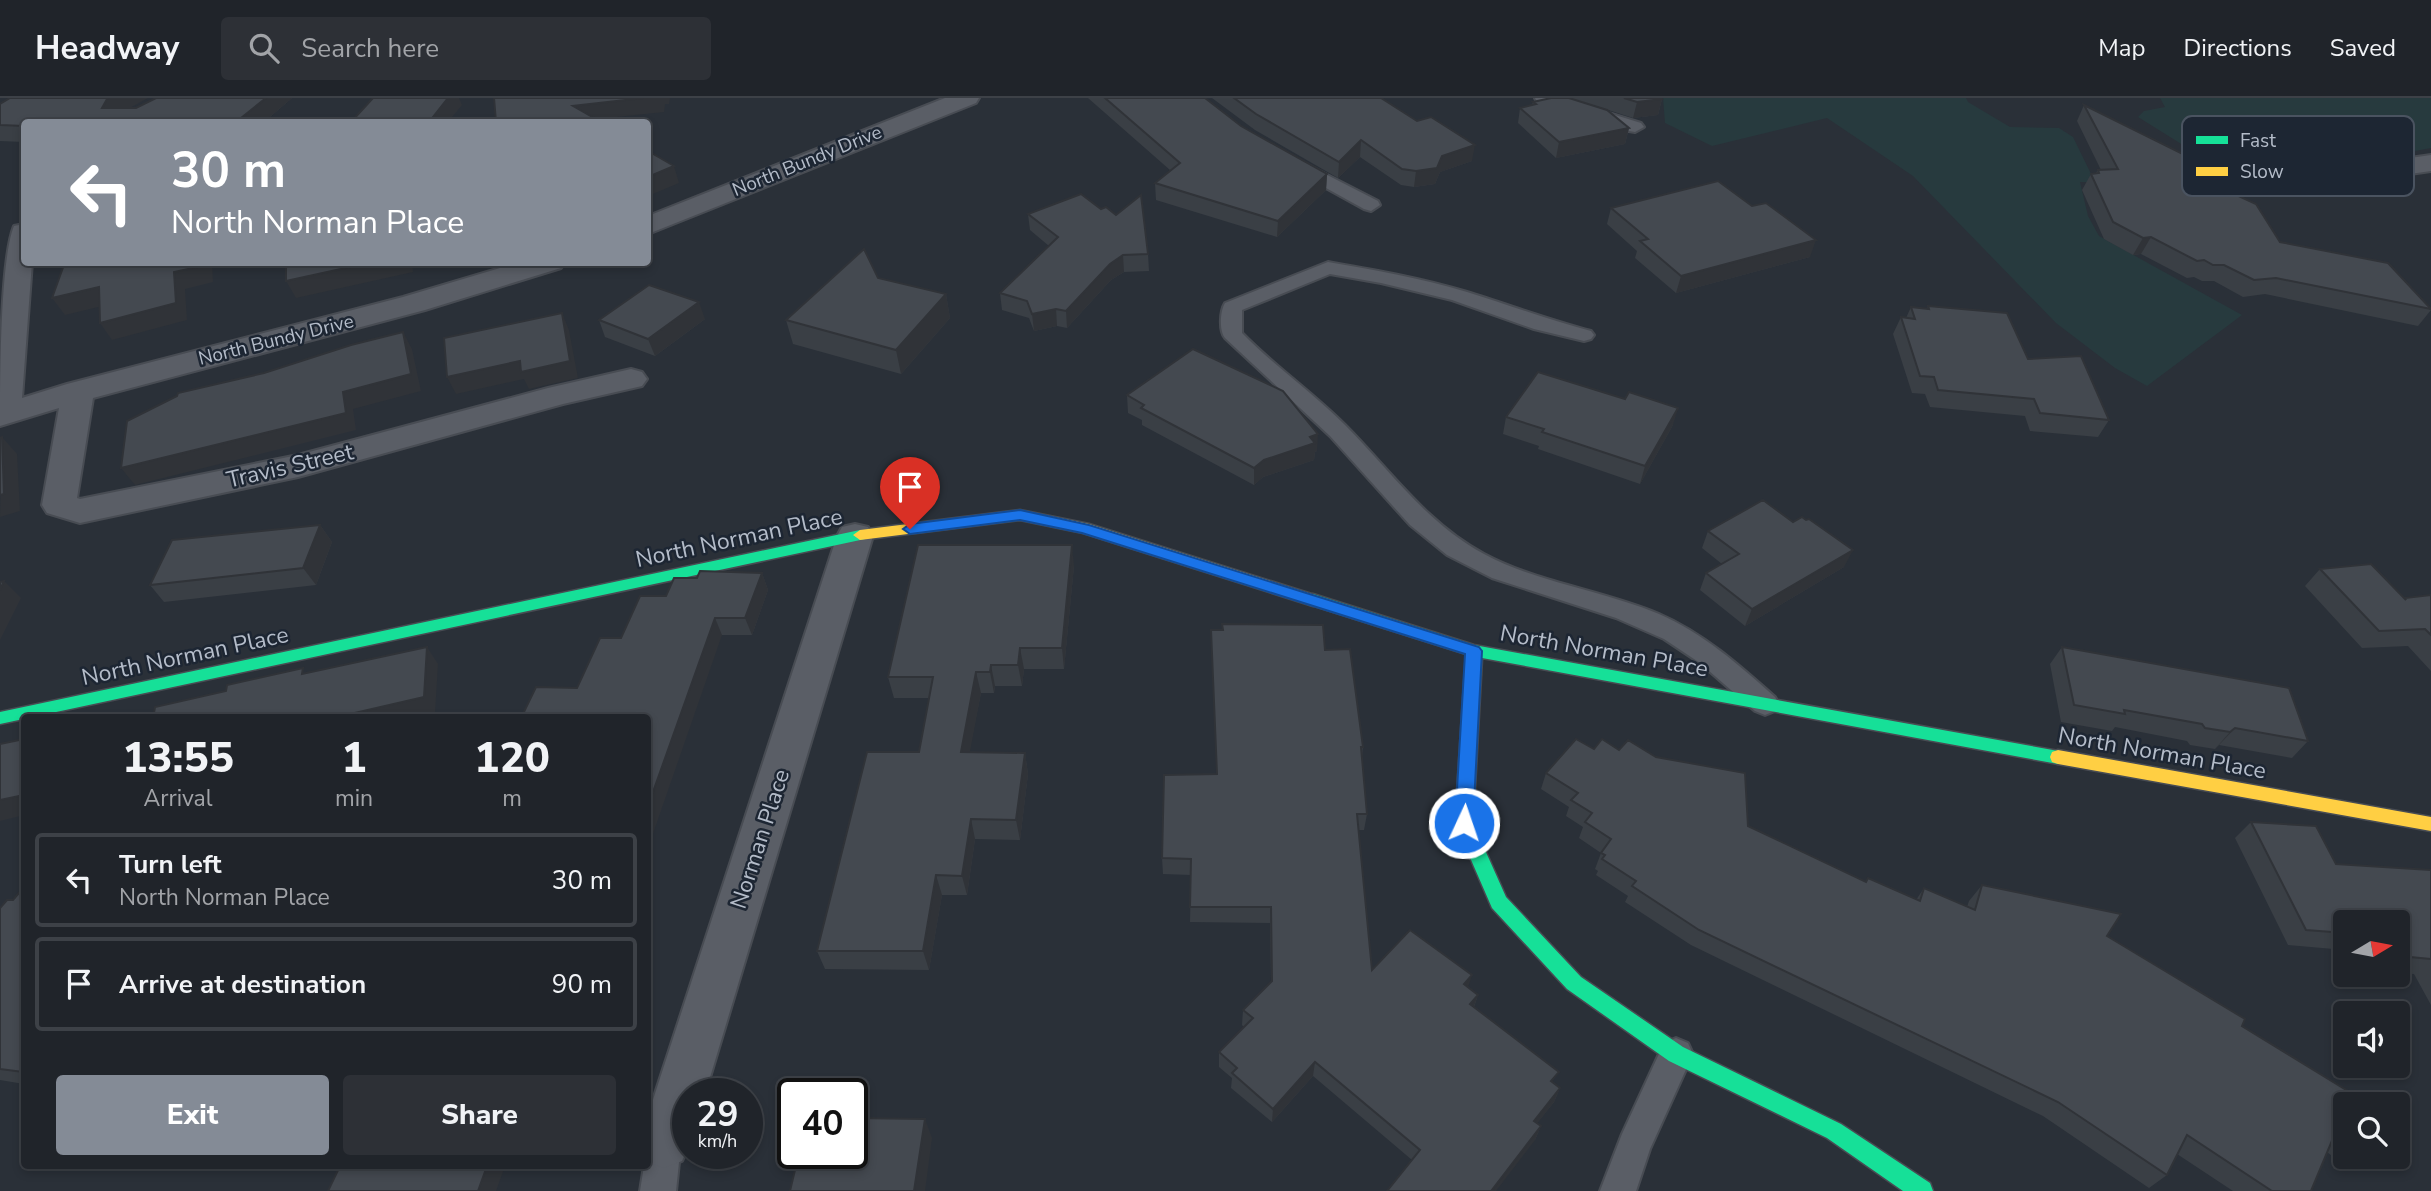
<!DOCTYPE html>
<style>
body{margin:0;font-family:"Nunito Sans",sans-serif;background:#2d3036;color:#f1f3f6;height:100vh;display:flex;flex-direction:column;font-size:26px;white-space:nowrap}
*{box-sizing:border-box;margin:0}
p{font-size:23px;color:#a2a4a8}
.icon{flex:none;width:38px;height:38px;fill:none;stroke:currentColor;stroke-width:2;stroke-linecap:round;stroke-linejoin:round}
.map{position:relative;flex:1;overflow:hidden}
.sheet{position:absolute;left:21px;top:616px;width:630px;height:455px;display:flex;flex-direction:column;background:#20242a;border-radius:7px;box-shadow:0 4px 10px #0003,0 0 0 2px #3d4147}
.sheet>*{flex:none}
.top-card{position:absolute;left:21px;top:21px;width:630px;height:147px;border-radius:7px;box-shadow:0 4px 10px #0003,0 0 0 2px #3d4147;background:#848b96;color:#fff;overflow:hidden}
.needle{width:46px;rotate:80deg}
.tools{position:absolute;left:2333px;top:812px;display:grid;gap:14px}
.tools a{display:grid;place-items:center;width:77px;height:77px;border-radius:7px;background:#20242a;box-shadow:0 4px 10px #0003,0 0 0 2px #3d4147;font-size:35px}
.speed{position:absolute;left:672px;top:980px;display:flex;gap:14px;font-size:35px;font-weight:700;text-align:center}
.speed>*{display:grid;place-content:center;width:91px;height:91px;border-radius:50%;background:#20242a;box-shadow:0 4px 10px #0003,0 0 0 2px #3d4147;line-height:1}
.speed small{font-size:18px;font-weight:400}
.speed .limit{border:4px solid #111;border-radius:10px;background:#fff;color:#111}
.pin{position:absolute;display:grid;place-items:center;width:60px;height:60px;color:#fff;margin:-72px -30px;border-radius:50% 50% 50% 0;rotate:-45deg;box-shadow:0 0 7px #0007}
.pin .icon{rotate:45deg}
.me{position:absolute;width:77px;margin:-38px;rotate:3deg;stroke-linejoin:round;filter:drop-shadow(0 0 5px #0008)}
.turn{display:flex;align-items:center;gap:24px;height:147px;padding:0 35px;font-size:32px}
.turn .icon{width:91px;height:91px;stroke-width:2.5}
.turn b{display:block;font-size:49px;line-height:60px}
.eta{display:flex;justify-content:space-evenly;align-items:center;height:119px;text-align:center}
.eta b{font-size:42px;font-weight:800;line-height:49px}
.cta{display:flex;gap:14px;margin-top:auto;padding:14px 35px}
.cta a{flex:1;height:80px;border-radius:7px;background:#848b96;color:#fff;font-size:28px;font-weight:800;line-height:80px;text-align:center}
.cta a+a{background:#2d3036;color:#f1f3f6}
ul{padding:0;list-style:none}
li{display:flex;align-items:center;gap:21px;height:94px;margin:0 14px 10px;padding:0 21px;border:4px solid #3d4147;border-radius:7px}
li div{flex:1}
li b{display:block;font-size:26px}
li em{font-style:normal}
header{display:flex;align-items:center;gap:42px;box-sizing:border-box;height:98px;padding:0 35px;background:#20242a;border-bottom:2px solid #3d4147}
header strong{font-size:33px}
nav{display:flex;gap:38px;margin-inline-start:auto;font-size:24px}
.search{width:490px;height:63px;background:#2d3036;display:flex;align-items:center;gap:18px;box-sizing:border-box;padding:0 24px;border-radius:7px;color:#a2a4a8;font-size:26px}
.map>svg:first-child{display:block}
.green{fill:#273a3e}
.lines{fill:none;stroke-linecap:round;stroke-linejoin:round}
.lane-casing{stroke:#484c53;stroke-width:4}
.street-casing{stroke:#484c53;stroke-width:4}
.fast-casing{stroke:#484c53;stroke-width:3}
.slow-casing{stroke:#484c53;stroke-width:3}
.lane{fill:#5a5e66;fill-rule:evenodd}
.street{fill:#5a5e66;fill-rule:evenodd}
.fast{fill:#16e098;fill-rule:evenodd}
.slow{fill:#ffcf43;fill-rule:evenodd}
.wall{fill:#3a3f45}
.shaded-wall{fill:#303338}
.building{fill:#444950;stroke:#303338;stroke-width:2}
.route{fill:#1a73e8;stroke:#114b97;stroke-width:2}
.labels{text-anchor:middle;dominant-baseline:central;stroke-width:5;stroke-linejoin:round;paint-order:stroke}
.far-street-label{font-size:19px;fill:#b4bcc9;stroke:#1d2633}
.street-label{font-size:23px;fill:#b4bcc9;stroke:#1d2633}
.key{fill:#1d2633;stroke:#4a5360;stroke-width:2}
.key-label{font-size:19px;fill:#b4bcc9}
</style>
<header>
<strong>Headway</strong>
<div class="search"><svg class="icon" aria-label="search" viewBox="0 0 24 24"><circle cx="10" cy="10" r="6"/><path d="M15 15l6 6"/></svg>Search here</div>
<nav><a>Map</a><a>Directions</a><a>Saved</a></nav>
</header>
<div class="map">
<svg width="2431" height="1093" viewBox="0 0 2431 1093">
<rect width="100%" height="100%" fill="#2a3038"/>
<g class="green">
<polygon points="1663,0 1966,0 1968,4 2010,29 2059,30 2073,39 2095,84 2080,84 2088,118 2099,138 2242,217 2147,288 2115,270 2056,225 1913,78 1827,20 1712,48 1665,25"/>
<polygon points="2160,0 2431,0 2431,50 2383,59 2352,61 2261,57 2236,70 2223,72 2138,19 2144,13 2165,9"/>
</g>
<g class="lines">
<defs>
<g id="lane">
<polygon points="1535,0 1560,0 1641,25 1644,29 1635,34 1629,33 1537,4"/>
<polygon points="1294,60 1378,103 1380,107 1371,113 1364,111 1288,69 1285,65"/>
<path d="M1328 164C1374 172 1421 180 1467 194 1509 207 1549 222 1591 233L1594 237 1591 241 1584 243 1534 231 1452 202 1381 185 1330 176 1242 212V235C1274 268 1312 294 1345 327 1390 372 1426 425 1484 456 1538 485 1602 492 1659 516 1703 535 1739 567 1775 599L1779 606 1775 613 1765 617 1755 613 1700 565 1664 541 1616 520 1492 480 1447 457 1410 427 1330 338 1225 240C1219 233 1220 213 1225 205Z"/>
<polygon points="1676,940 1688,945 1693,956 1650,1051 1636,1093 1600,1093 1622,1036 1664,945"/>
<polygon points="664,1028 676,1033 681,1045 676,1093 640,1093 644,1068 648,1068 648,1043 652,1033"/>
</g>
<g id="street">
<polygon points="945,0 979,0 976,5 648,136 648,118"/>
<polygon points="2431,57 2431,73 2396,78 2318,80 2309,78 2305,72 2309,66 2318,64 2396,62"/>
<path d="M24 126V164H32L22 300 67 286 403 199 520 164H565L561 170 425 212 93 300 77 400 80 401 298 357 548 290 631 271 642 274 647 281 642 288 563 306 298 379 80 425 47 415 42 407 59 310 0 328C0 284 0 162 14 128Z"/>
<polygon points="855,426 868,429 873,438 705,996 688,996 688,1050 682,1063 664,1070 648,1064 648,1017 837,438 842,429"/>
</g>
<g id="fast">
<polygon points="860,432 867,437 865,441 0,626 0,614"/>
<polygon points="1313,496 1474,547 2064,654 2066,659 2064,664 2058,666 1482,560 1473,725 1506,799 1581,879 1683,949 1841,1026 1930,1085 1933,1093 1903,1093 1827,1040 1669,963 1567,891 1492,810 1455,725 1466,556 1308,506 1305,502 1308,498"/>
</g>
<g id="slow">
<polygon points="1020,412 1089,426 1318,498 1321,502 1313,508 1083,435 1020,422 860,442 853,437 860,432"/>
<polygon points="2058,652 2431,719 2431,733 2058,666 2052,664 2050,659 2052,654"/>
</g>
</defs>
<use href="#lane" class="lane-casing"/>
<use href="#street" class="street-casing"/>
<use href="#fast" class="fast-casing"/>
<use href="#slow" class="slow-casing"/>
<use href="#lane" class="lane"/>
<use href="#street" class="street"/>
<use href="#fast" class="fast"/>
<use href="#slow" class="slow"/>
</g>
<g class="wall">
<polygon points="292,0 264,24 24,24 24,44 0,43 0,6 136,10"/>
<polygon points="1088,0 1205,0 1241,28 1327,76 1326,92 1277,139 1156,102 1155,85 1170,72"/>
<polygon points="1212,0 1381,0 1472,63 1440,74 1435,86 1414,89 1401,87 1360,59 1338,80 1255,32"/>
<polygon points="1551,0 1662,0 1662,1 1658,17 1633,20 1593,7 1629,30 1625,46 1556,60 1518,25 1520,10 1532,7 1533,4"/>
<polygon points="2084,7 2208,84 2280,144 2431,212 2418,228 2265,196 2243,199 2214,183 2202,183 2194,179 2187,180 2141,156 2133,157 2104,141 2082,92 2091,76 2096,75 2098,72 2101,72 2077,23"/>
<polygon points="1752,108 1810,159 1676,195 1635,160 1637,153 1607,126 1611,110"/>
<polygon points="1028,116 1148,156 1149,173 1124,174 1111,182 1067,230 1057,228 1034,233 1029,220 1002,212 1000,195 1049,148 1030,132"/>
<polygon points="878,180 946,196 950,220 901,276 793,246 786,222"/>
<polygon points="1928,208 2028,261 2109,322 2098,339 2030,333 2025,318 1930,309 1925,296 1912,295 1893,236 1901,219 1906,220 1911,209 1927,211"/>
<polygon points="705,221 655,258 605,239 599,222"/>
<polygon points="1127,297 1317,353 1315,354 1314,362 1263,379 1254,387 1142,327 1142,322 1128,315"/>
<polygon points="1506,319 1673,327 1640,386 1538,351 1539,348 1503,336"/>
<polygon points="1806,422 1844,469 1745,528 1700,492 1706,475 1722,466 1702,450 1708,433"/>
<polygon points="320,427 332,444 316,487 164,504 150,487"/>
<polygon points="1074,468 1064,571 1024,571 1022,588 995,588 994,595 981,595 969,655 1025,655 1028,676 1020,742 975,741 967,797 942,797 929,872 825,871 817,853 919,654 929,600 894,600 888,579"/>
<polygon points="2320,471 2404,500 2431,497 2431,573 2408,548 2362,550 2305,488"/>
<polygon points="762,475 768,492 752,537 722,537 577,590 621,540 666,498 697,480"/>
<polygon points="1222,526 1325,552 1363,649 1362,659 1367,716 1364,732 1358,732 1372,872 1468,889 1478,897 1474,909 1554,985 1560,990 1554,1004 1537,1025 1541,1028 1535,1042 1412,1062 1313,978 1272,1024 1231,990 1232,980 1219,969 1219,954 1244,929 1242,927 1243,912 1271,884 1270,825 1190,824 1191,777 1163,776 1162,760 1217,676 1211,532 1222,532"/>
<polygon points="2062,549 2308,643 2292,660 2219,647 2215,651 2190,647 2187,643 2115,629 2112,633 2061,624 2050,566"/>
<polygon points="1594,651 1748,728 1865,784 1868,780 1916,802 1924,790 1967,809 1969,803 1982,787 2107,838 2242,928 2345,1006 2345,1049 2332,1058 2327,1054 2311,1093 2233,1093 2177,1056 2167,1077 2149,1090 2043,1018 1691,847 1625,804 1628,798 1596,777 1598,773 1595,771 1601,755 1579,740 1583,729 1566,718 1569,709 1541,691 1546,675"/>
<polygon points="2251,724 2336,766 2431,772 2431,907 2414,876 2398,875 2398,824 2345,824 2345,852 2288,847 2235,740"/>
<polygon points="24,789 24,986 0,982 0,810 13,802"/>
</g>
<g class="shaded-wall">
<polygon points="108,0 148,0 117,17 102,10 107,1"/>
<polygon points="266,0 292,0 264,24 236,24"/>
<polygon points="448,0 459,0 462,7 448,24 429,24"/>
<polygon points="643,0 670,0 669,6 665,6 664,14 579,23 573,8"/>
<polygon points="1662,1 1658,17 1633,20 1637,4"/>
<polygon points="1629,30 1625,46 1556,60 1559,44"/>
<polygon points="1361,42 1360,59 1338,80 1339,64"/>
<polygon points="1475,47 1472,63 1440,74 1435,86 1414,89 1416,73 1442,58"/>
<polygon points="674,68 679,85 648,98 648,79"/>
<polygon points="1327,76 1326,92 1277,139 1278,123"/>
<polygon points="2151,139 2141,156 2133,157 2143,140"/>
<polygon points="1816,142 1810,159 1676,195 1681,178"/>
<polygon points="1123,157 1124,174 1111,182 1067,230 1066,213 1110,166"/>
<polygon points="202,164 212,164 213,184 185,191 187,222 112,242 100,225 174,174"/>
<polygon points="373,164 412,164 413,174 296,200 286,183"/>
<polygon points="99,189 111,206 65,217 52,200"/>
<polygon points="946,196 950,220 901,276 896,252"/>
<polygon points="699,204 705,221 655,258 648,241"/>
<polygon points="1056,211 1057,228 1034,233 1032,216"/>
<polygon points="562,215 569,232 578,280 529,291 524,281 456,296 447,279"/>
<polygon points="403,234 412,251 421,293 353,311 356,332 135,387 121,370 343,294"/>
<polygon points="1678,310 1673,327 1640,386 1645,368"/>
<polygon points="1318,336 1317,353 1315,354 1314,362 1263,379 1254,387 1254,370 1264,362 1310,339"/>
<polygon points="2,339 17,356 20,413 0,419"/>
<polygon points="320,427 332,444 316,487 303,470"/>
<polygon points="1072,447 1074,468 1064,571 1062,550"/>
<polygon points="1853,452 1844,469 1745,528 1752,511"/>
<polygon points="762,475 768,492 752,537 745,520"/>
<polygon points="4,483 21,500 0,542 0,492"/>
<polygon points="715,520 722,537 648,750 648,708"/>
<polygon points="427,549 438,566 435,616 418,620 333,620"/>
<polygon points="1020,550 1024,571 1022,588 1018,567"/>
<polygon points="991,567 995,588 994,595 990,574"/>
<polygon points="976,574 981,595 966,675 961,654"/>
<polygon points="2235,630 2219,647 2215,651 2230,634"/>
<polygon points="1025,655 1028,676 1020,742 1016,722"/>
<polygon points="24,697 24,717 0,723 0,702"/>
<polygon points="971,721 975,741 967,797 962,778"/>
<polygon points="936,777 942,797 929,872 923,853"/>
<polygon points="1472,877 1467,893 1464,886"/>
<polygon points="1478,897 1473,911 1470,906"/>
<polygon points="1315,964 1313,978 1272,1024 1273,1011"/>
<polygon points="1560,990 1554,1004 1529,1036 1534,1023"/>
<polygon points="925,1021 932,1040 925,1093 914,1093"/>
<polygon points="1541,1028 1535,1042 1496,1093 1492,1093"/>
<polygon points="487,1068 505,1068 496,1093 478,1093"/>
</g>
<g class="building">
<polygon points="10,0 108,0 107,1 102,10 136,10 156,0 266,0 236,24 24,24 24,28 0,27 0,6"/>
<polygon points="373,0 448,0 429,24 351,24"/>
<polygon points="494,0 643,0 573,8 601,24 496,24"/>
<polygon points="1105,0 1205,0 1241,28 1327,76 1278,123 1155,85 1180,65"/>
<polygon points="1234,0 1381,0 1417,23 1431,19 1475,47 1442,58 1437,70 1416,73 1402,71 1361,42 1339,64 1256,16"/>
<polygon points="1551,0 1569,0 1607,12 1629,30 1559,44 1520,10 1536,6 1533,4"/>
<polygon points="1624,0 1661,0 1662,1 1637,4"/>
<polygon points="2084,7 2191,60 2208,84 2256,106 2280,144 2388,165 2431,211 2276,180 2254,182 2224,167 2213,167 2204,162 2197,163 2151,139 2143,140 2113,124 2091,76 2099,75 2098,72 2118,71"/>
<polygon points="648,53 674,68 648,79"/>
<polygon points="1718,83 1752,108 1766,105 1816,142 1681,178 1640,143 1648,141 1611,110"/>
<polygon points="1081,96 1101,111 1106,109 1116,117 1141,97 1148,156 1123,157 1110,166 1066,213 1056,211 1032,216 1027,203 1000,195 1058,139 1028,116"/>
<polygon points="864,151 878,180 946,196 896,252 786,222"/>
<polygon points="65,164 202,164 202,168 174,174 176,205 100,225 99,189 52,200"/>
<polygon points="286,164 373,164 286,183"/>
<polygon points="649,187 699,204 648,241 599,222"/>
<polygon points="1928,208 2007,215 2028,261 2081,258 2109,322 2040,315 2034,301 1938,292 1934,279 1920,278 1901,219 1915,221 1911,209 1929,211"/>
<polygon points="562,215 570,263 521,274 520,263 447,279 444,240"/>
<polygon points="403,234 411,276 343,294 346,315 121,370 127,323 177,298 178,295 264,275 351,247"/>
<polygon points="1193,251 1283,293 1318,336 1310,339 1315,345 1264,362 1254,370 1141,310 1144,307 1127,297"/>
<polygon points="1538,274 1625,301 1629,294 1678,310 1645,368 1542,334 1544,331 1506,319"/>
<polygon points="2,339 4,396 0,397 0,340"/>
<polygon points="1763,402 1793,424 1802,419 1806,422 1809,421 1853,452 1752,511 1706,475 1739,456 1708,433"/>
<polygon points="320,427 303,470 150,487 172,442"/>
<polygon points="918,447 1072,447 1062,550 1020,550 1018,567 991,567 990,574 976,574 961,654 1025,655 1016,722 971,721 962,778 936,777 923,853 817,853 867,654 919,654 933,579 888,579"/>
<polygon points="2371,466 2406,502 2405,500 2431,497 2431,537 2425,531 2379,533 2320,471"/>
<polygon points="700,473 762,475 745,520 715,520 648,708 648,620 521,620 536,589 577,590 600,540 621,540 640,498 666,498 674,480 697,480"/>
<polygon points="4,483 0,492 0,484"/>
<polygon points="1222,526 1323,527 1325,552 1350,551 1363,649 1361,649 1367,716 1357,716 1372,872 1410,832 1472,877 1464,886 1478,897 1470,906 1559,974 1551,983 1560,990 1534,1023 1541,1028 1492,1092 1494,1093 1387,1093 1420,1052 1315,964 1273,1011 1232,975 1237,970 1219,954 1253,920 1243,912 1272,883 1271,809 1190,809 1191,761 1162,760 1164,677 1217,676 1211,532 1223,532"/>
<polygon points="427,549 424,599 333,620 131,620 154,615 155,609 226,593 227,587 303,570 302,576"/>
<polygon points="2062,549 2289,590 2308,643 2235,630 2230,634 2205,630 2202,626 2124,612 2125,616 2074,607"/>
<polygon points="24,641 24,697 0,702 0,646"/>
<polygon points="1576,641 1594,651 1602,641 1619,652 1628,642 1656,659 1745,675 1748,728 1866,784 1868,780 1920,803 1924,790 1975,812 1982,787 2121,816 2107,838 2245,921 2242,928 2369,1006 2345,1006 2345,1039 2336,1033 2311,1093 2272,1093 2187,1037 2167,1077 2058,1004 1699,832 1632,788 1636,783 1602,761 1605,757 1601,755 1611,741 1585,724 1592,715 1571,702 1578,695 1546,675"/>
<polygon points="2251,724 2316,728 2336,766 2431,772 2431,861 2410,859 2403,846 2398,845 2398,824 2345,824 2345,835 2306,832"/>
<polygon points="24,789 24,972 23,974 0,971 0,810 7,802 13,802"/>
<polygon points="852,1020 925,1021 914,1093 790,1093 799,1055 852,1055"/>
<polygon points="340,1068 487,1068 478,1093 328,1093"/>
</g>
<polygon class="route" points="1020,412 1089,427 1479,549 1482,553 1473,725 1471,730 1464,732 1458,730 1455,725 1465,556 1082,435 1020,422 910,436 903,431 910,426"/>
<g class="labels">
<g class="far-street-label">
<text transform="translate(807 63) rotate(-22)">North Bundy Drive</text>
<text transform="translate(276 242) rotate(-14)">North Bundy Drive</text>
</g>
<g class="street-label">
<text transform="translate(290 368) rotate(-13)">Travis Street</text>
<text transform="translate(739 440) rotate(-12)">North Norman Place</text>
<text transform="translate(1604 553) rotate(10)">North Norman Place</text>
<text transform="translate(185 558) rotate(-12)">North Norman Place</text>
<text transform="translate(2162 655) rotate(10)">North Norman Place</text>
<text transform="translate(760 741) rotate(-72)">Norman Place</text>
</g>
</g>
<rect x="2182" y="18" width="232" height="80" rx="10" class="key"/>
<rect x="2196" y="38" width="32" height="8" fill="#16e098"/>
<rect x="2196" y="69" width="32" height="9" fill="#ffcf43"/>
<g class="key-label">
<text x="2240" y="49">Fast</text>
<text x="2240" y="80">Slow</text>
</g>
</svg>
<div class="tools">
<a><svg class="needle" viewBox="-14 -14 28 28"><path d="M0-13l5 13h-10z" fill="#e53935"/><path d="M0 13l5-13h-10z" fill="#a2a4a8"/></svg></a>
<a><svg class="icon" aria-label="sound" viewBox="0 0 24 24"><path d="M4 9h4l5-4v14l-5-4H4zM17 9q2 3 0 6"/></svg></a>
<a><svg class="icon" aria-label="search" viewBox="0 0 24 24"><circle cx="10" cy="10" r="6"/><path d="M15 15l6 6"/></svg></a>
</div>
<div class="speed"><div>29<small>km/h</small></div><div class="limit">40</div></div>
<div class="pin" style="left:910px;top:431px;background:#d93025"><svg class="icon" aria-label="arrive" viewBox="0 0 24 24"><path d="M6 21V4h12l-3 4 3 4H6"/></svg></div>
<svg class="me" style="left:1464px;top:725px" viewBox="-20 -20 40 40"><circle r="17" fill="#1a73e8" stroke="#fff" stroke-width="3"/><path d="M0-11L8 9 0 5-8 9z" fill="#fff"/></svg>
<div class="top-card">
<div class="turn"><svg class="icon" aria-label="left" viewBox="0 0 24 24"><path d="M17 20v-9H6M10 6l-5 5 5 5"/></svg><div><b>30 m</b>North Norman Place</div></div>
</div>
<section class="sheet">
<div class="eta">
<div><b>13:55</b><p>Arrival</p></div>
<div><b>1</b><p>min</p></div>
<div><b>120</b><p>m</p></div>
</div>
<ul>
<li><svg class="icon" aria-label="left" viewBox="0 0 24 24"><path d="M17 20v-9H6M10 6l-5 5 5 5"/></svg><div><b>Turn left</b><p>North Norman Place</p></div><em>30 m</em></li>
<li><svg class="icon" aria-label="arrive" viewBox="0 0 24 24"><path d="M6 21V4h12l-3 4 3 4H6"/></svg><div><b>Arrive at destination</b></div><em>90 m</em></li>
</ul>
<div class="cta"><a>Exit</a><a>Share</a></div>
</section>
</div>
